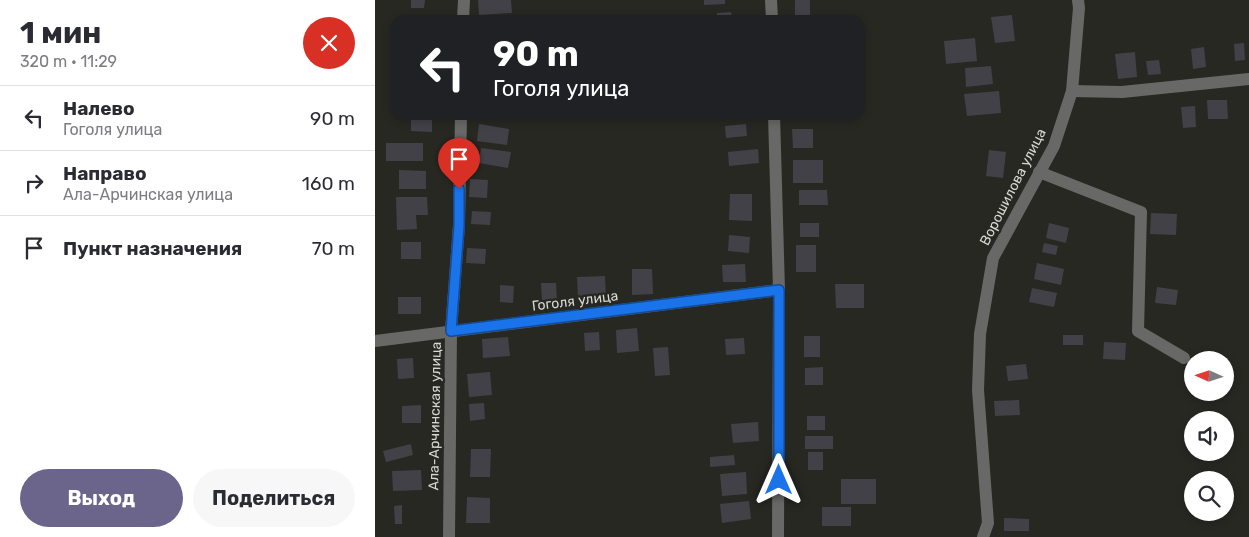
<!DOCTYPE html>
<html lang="ru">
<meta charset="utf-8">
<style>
body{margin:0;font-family:Rubik,sans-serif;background:#f7f7f7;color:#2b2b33;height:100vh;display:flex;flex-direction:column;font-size:19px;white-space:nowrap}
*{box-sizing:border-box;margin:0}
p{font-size:16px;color:#7c7c81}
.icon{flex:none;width:28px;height:28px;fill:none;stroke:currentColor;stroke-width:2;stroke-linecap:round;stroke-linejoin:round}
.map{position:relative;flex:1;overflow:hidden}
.drawer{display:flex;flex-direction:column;background:#fff;width:375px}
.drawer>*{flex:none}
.hud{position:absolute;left:15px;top:15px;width:475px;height:105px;border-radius:15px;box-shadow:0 2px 8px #0003;background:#202124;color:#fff;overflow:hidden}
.needle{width:32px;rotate:273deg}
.buttons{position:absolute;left:809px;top:351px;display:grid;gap:10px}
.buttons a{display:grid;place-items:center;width:50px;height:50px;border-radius:50%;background:#fff;box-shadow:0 2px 8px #0003;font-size:25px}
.pin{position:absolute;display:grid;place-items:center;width:42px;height:42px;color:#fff;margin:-51px -21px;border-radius:50% 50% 50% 0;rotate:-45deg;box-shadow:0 0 5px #0007}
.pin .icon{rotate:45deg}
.me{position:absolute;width:55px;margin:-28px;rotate:0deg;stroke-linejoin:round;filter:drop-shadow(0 0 4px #0008)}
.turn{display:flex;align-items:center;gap:18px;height:105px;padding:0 20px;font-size:22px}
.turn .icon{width:65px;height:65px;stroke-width:2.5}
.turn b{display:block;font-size:35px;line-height:42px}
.round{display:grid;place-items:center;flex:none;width:52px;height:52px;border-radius:26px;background:#f7f7f7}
.overview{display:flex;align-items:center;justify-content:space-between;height:85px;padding:0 20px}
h1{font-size:30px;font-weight:700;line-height:38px}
.primary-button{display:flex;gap:10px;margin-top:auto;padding:10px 20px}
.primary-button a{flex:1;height:58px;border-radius:30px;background:#6b648b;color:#fff;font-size:20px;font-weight:700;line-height:58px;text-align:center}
.primary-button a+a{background:#f7f7f7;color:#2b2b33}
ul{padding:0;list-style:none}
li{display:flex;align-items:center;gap:15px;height:65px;padding:0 20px;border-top:1px solid #e1e1e2}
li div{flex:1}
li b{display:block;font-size:19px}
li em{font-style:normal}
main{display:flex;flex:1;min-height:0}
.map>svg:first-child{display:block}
.building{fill:#424147}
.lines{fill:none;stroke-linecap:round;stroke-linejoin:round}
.minor{stroke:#686966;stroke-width:12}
.route-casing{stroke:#114b97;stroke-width:12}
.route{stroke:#1a73e8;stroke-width:9}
.labels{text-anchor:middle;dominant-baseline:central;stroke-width:5;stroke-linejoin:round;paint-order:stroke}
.street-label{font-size:14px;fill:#d7d8d4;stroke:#272822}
</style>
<main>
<section class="drawer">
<div class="overview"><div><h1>1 мин</h1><p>320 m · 11:29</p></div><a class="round" style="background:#d93025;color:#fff"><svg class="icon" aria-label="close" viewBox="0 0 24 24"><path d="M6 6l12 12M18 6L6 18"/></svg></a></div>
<ul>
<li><svg class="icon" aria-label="left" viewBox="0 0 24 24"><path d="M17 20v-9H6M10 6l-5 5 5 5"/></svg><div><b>Налево</b><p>Гоголя улица</p></div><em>90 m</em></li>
<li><svg class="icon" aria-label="right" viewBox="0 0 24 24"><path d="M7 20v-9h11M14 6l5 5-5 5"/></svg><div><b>Направо</b><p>Ала-Арчинская улица</p></div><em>160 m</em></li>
<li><svg class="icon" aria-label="arrive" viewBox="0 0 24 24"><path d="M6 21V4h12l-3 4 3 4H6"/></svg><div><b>Пункт назначения</b></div><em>70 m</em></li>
</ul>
<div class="primary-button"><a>Выход</a><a>Поделиться</a></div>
</section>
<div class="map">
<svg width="874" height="537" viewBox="0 0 874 537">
<rect width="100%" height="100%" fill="#272822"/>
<g class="building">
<polygon points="36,0 50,0 49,8 36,8"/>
<polygon points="103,0 136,0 137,13 104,15"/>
<polygon points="329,0 350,0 350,4 329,5"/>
<rect x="420" y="0" width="15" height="17"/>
<polygon points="356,12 357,20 342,20 342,13"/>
<polygon points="637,15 640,41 620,43 616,17"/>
<polygon points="600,38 602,61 571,64 569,41"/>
<polygon points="869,43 870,60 860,61 859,44"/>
<polygon points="829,47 831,67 818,69 816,49"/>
<polygon points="760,52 762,77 743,79 740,54"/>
<polygon points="784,60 786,74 773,75 771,61"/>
<polygon points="616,66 618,84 591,87 590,68"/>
<polygon points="624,91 626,113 592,116 589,94"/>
<polygon points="832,100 852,100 853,119 833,119"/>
<polygon points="820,106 821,127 808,128 806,107"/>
<polygon points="36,115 57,115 57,132 36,131"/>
<polygon points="104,124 134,129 132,145 102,141"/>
<polygon points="371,124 372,136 351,138 350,126"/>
<polygon points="417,129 438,129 438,148 418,148"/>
<rect x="11" y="143" width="37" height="18"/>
<polygon points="106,148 136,152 133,168 104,163"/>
<polygon points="383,149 384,163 354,166 353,152"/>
<polygon points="614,150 631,152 628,178 611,176"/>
<rect x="418" y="160" width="30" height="23"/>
<polygon points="24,170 51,171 51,189 24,189"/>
<polygon points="95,179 113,180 112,198 94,197"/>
<polygon points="424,190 452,190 453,205 424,205"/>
<polygon points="355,194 377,194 377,221 354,220"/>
<polygon points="21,197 52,197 53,215 41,215 42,229 22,230"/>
<polygon points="97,211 116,212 115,225 96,224"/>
<polygon points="776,213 802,214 801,235 775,234"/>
<rect x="425" y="223" width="19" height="14"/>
<polygon points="674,223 694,228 691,243 671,238"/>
<polygon points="354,235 375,237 374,253 353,251"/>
<rect x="26" y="242" width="20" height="17"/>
<polygon points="669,243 683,246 681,255 667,252"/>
<rect x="421" y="245" width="20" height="27"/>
<polygon points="92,248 111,249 110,264 91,263"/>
<polygon points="662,263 689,269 686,285 659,279"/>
<polygon points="370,264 371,282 348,282 347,265"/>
<polygon points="257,269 277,269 278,294 257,295"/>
<polygon points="230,276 231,298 203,298 202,277"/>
<polygon points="166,283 181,283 182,301 167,301"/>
<polygon points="460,284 489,284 489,308 461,308"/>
<polygon points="125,285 139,286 138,303 125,302"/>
<polygon points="782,287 803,290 801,305 780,303"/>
<polygon points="657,288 682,293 679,307 654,302"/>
<rect x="23" y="297" width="23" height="17"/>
<polygon points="262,328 264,351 242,353 241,330"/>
<polygon points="224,332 225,350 210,351 209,333"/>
<rect x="688" y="335" width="20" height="10"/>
<rect x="429" y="336" width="16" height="21"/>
<polygon points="133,337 135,356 108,358 107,339"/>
<polygon points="369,338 370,354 351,355 350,339"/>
<polygon points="729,342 751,343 750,360 728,359"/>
<polygon points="293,347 295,375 280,376 278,348"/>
<polygon points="38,358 39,378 23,379 22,359"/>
<polygon points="651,364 653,379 633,381 631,366"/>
<polygon points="448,367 448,385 430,385 430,368"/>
<polygon points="115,372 117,395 94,397 92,374"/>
<polygon points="644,400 645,415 620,416 619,401"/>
<polygon points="109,403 110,419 95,421 94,404"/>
<polygon points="46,405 46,423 27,423 27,406"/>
<rect x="432" y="416" width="18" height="14"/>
<polygon points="383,422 384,441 358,443 356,424"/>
<rect x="430" y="436" width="28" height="13"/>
<polygon points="36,444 38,455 11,462 8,451"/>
<polygon points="96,449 116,449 115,477 95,477"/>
<rect x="433" y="452" width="15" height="18"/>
<polygon points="359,455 360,465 335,467 335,457"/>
<polygon points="46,470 47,490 18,491 17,471"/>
<polygon points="371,472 372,494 347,496 345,474"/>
<rect x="466" y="479" width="35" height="25"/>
<polygon points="92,497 115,498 115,523 91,523"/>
<polygon points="374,501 376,519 347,523 345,504"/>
<polygon points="27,505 27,524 20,524 19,506"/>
<rect x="447" y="507" width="29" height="19"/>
<polygon points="629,518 654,519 654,531 629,531"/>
</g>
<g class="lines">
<g class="minor">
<polyline points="396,0 397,20"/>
<polyline points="88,20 89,0"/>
<polyline points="697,91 747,92 874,79"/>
<polyline points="399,115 404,290 403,537"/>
<polyline points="664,172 766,212 763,331 809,358"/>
<polyline points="0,341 404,290"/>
<polyline points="74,537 76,331 84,225 86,115"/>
<polyline points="608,537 613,523 603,390 605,334 618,258 679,146 697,91 704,8 703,0"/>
</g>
</g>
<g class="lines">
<defs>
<polyline id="route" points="84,189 84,226 76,331 404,290 404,480"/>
</defs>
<use href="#route" class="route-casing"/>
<use href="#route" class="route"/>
</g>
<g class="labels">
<g class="street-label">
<text transform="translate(638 187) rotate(-63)">Ворошилова улица</text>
<text transform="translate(200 301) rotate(-7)">Гоголя улица</text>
<text transform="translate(60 416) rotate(-89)">Ала-Арчинская улица</text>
</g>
</g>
</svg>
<div class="buttons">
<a><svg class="needle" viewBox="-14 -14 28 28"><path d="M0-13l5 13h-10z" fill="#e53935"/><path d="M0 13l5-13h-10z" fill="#7c7c81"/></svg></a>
<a><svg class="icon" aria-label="sound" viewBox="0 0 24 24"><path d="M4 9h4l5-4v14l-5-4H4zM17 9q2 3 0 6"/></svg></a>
<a><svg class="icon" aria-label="search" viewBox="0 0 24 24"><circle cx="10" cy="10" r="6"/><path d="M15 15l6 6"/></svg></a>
</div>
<div class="pin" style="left:84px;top:189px;background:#d93025"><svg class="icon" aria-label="arrive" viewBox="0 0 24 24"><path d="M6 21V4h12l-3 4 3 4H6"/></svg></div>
<svg class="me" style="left:404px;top:480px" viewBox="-20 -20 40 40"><path d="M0-17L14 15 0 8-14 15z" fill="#1a73e8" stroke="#fff" stroke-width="4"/></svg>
<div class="hud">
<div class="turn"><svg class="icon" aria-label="left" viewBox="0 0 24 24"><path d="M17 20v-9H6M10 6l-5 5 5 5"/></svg><div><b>90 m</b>Гоголя улица</div></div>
</div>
</div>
</main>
